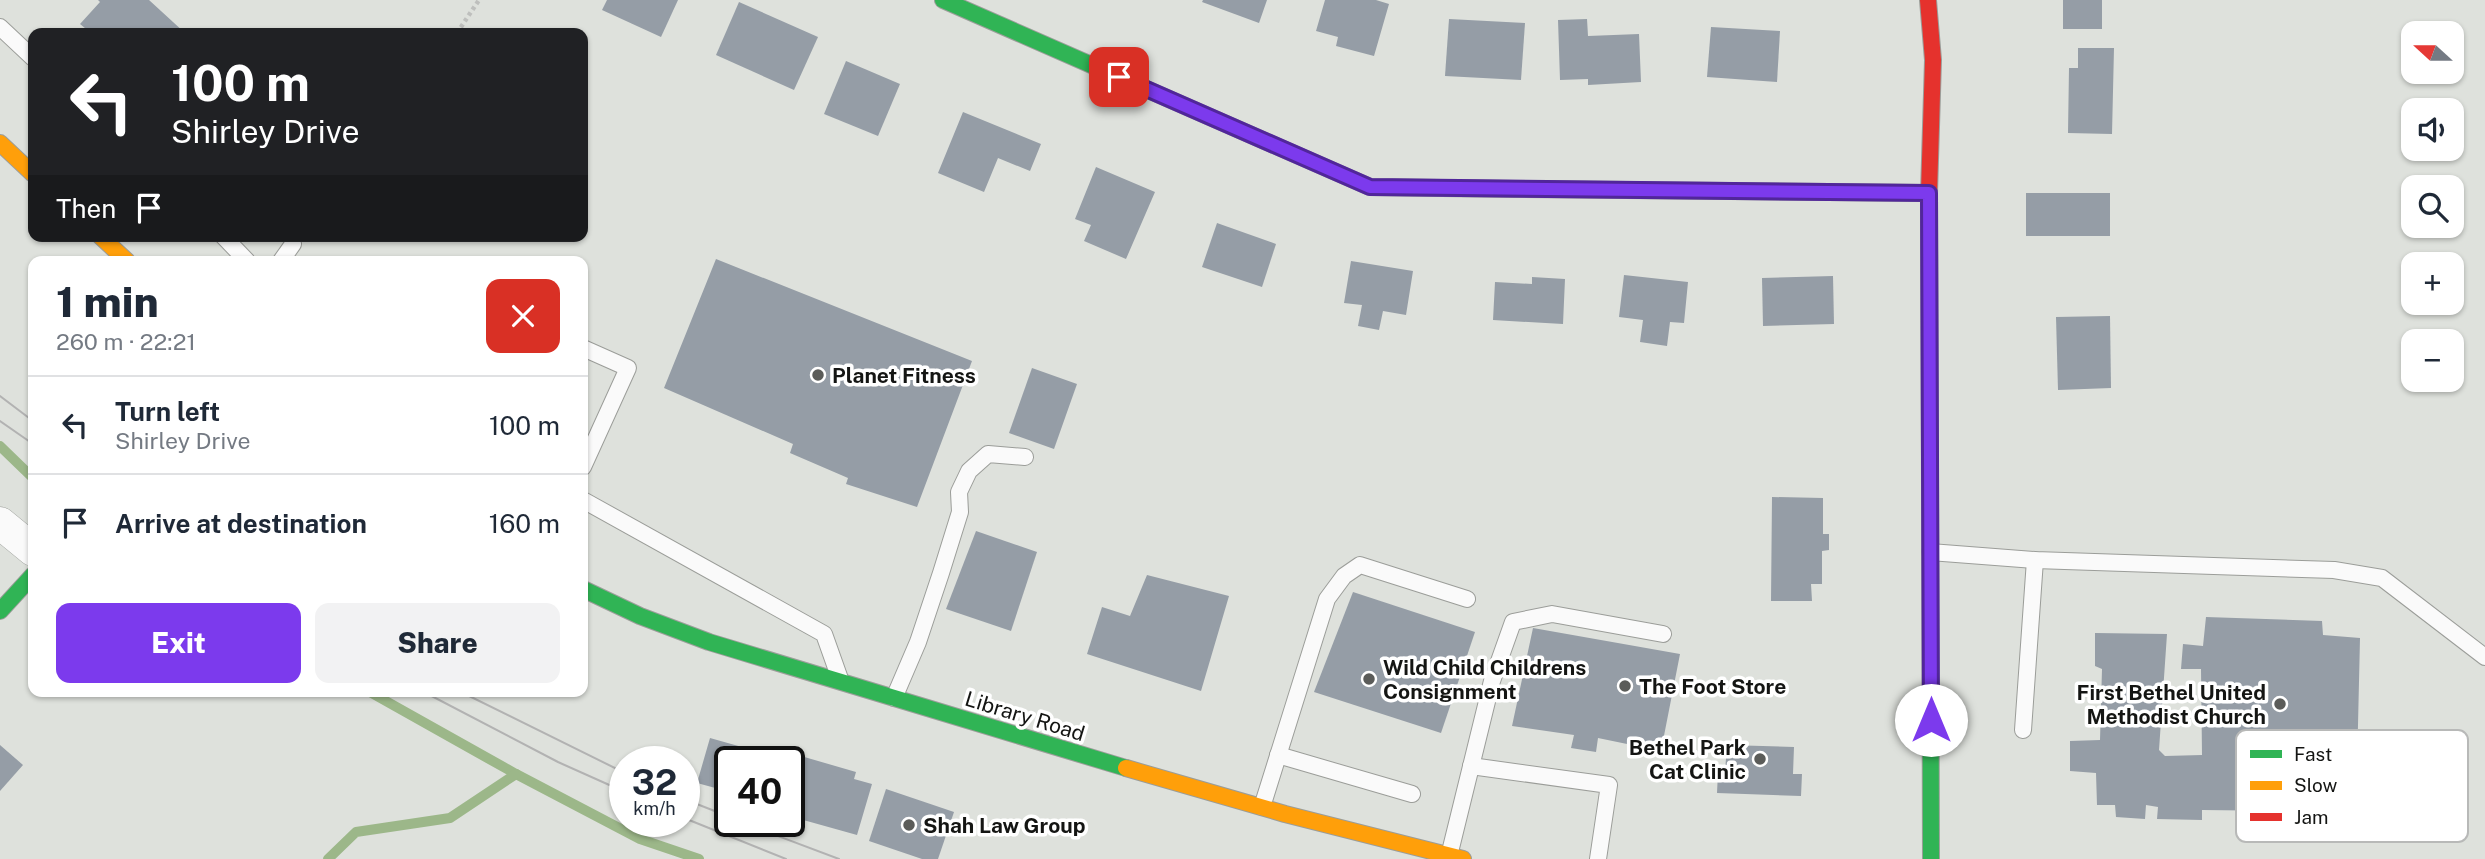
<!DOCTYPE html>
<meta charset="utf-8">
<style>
body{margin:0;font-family:"Public Sans",sans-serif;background:#f2f2f3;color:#1f2937;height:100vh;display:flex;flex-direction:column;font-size:26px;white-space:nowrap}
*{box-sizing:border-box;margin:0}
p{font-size:23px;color:#747a83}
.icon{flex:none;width:38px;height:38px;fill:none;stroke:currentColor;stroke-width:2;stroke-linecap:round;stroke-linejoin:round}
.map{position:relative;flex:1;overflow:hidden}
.sheet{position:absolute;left:28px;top:256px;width:560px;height:441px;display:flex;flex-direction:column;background:#fff;border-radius:14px;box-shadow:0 2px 5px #0004}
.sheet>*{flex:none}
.top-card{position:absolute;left:28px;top:28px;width:560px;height:214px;border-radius:14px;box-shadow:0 2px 5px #0004;background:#202124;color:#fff;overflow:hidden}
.needle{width:46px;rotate:291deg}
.buttons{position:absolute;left:2401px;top:21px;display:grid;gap:14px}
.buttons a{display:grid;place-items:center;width:63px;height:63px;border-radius:14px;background:#fff;box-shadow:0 2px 5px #0004;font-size:35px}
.speed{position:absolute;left:609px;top:746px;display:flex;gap:14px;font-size:35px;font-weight:700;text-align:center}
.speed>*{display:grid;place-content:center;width:91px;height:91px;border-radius:50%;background:#fff;box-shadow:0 2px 5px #0004;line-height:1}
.speed small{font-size:18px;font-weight:400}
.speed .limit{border:4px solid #111;border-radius:10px;background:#fff;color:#111}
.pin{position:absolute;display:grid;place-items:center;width:60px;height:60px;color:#fff;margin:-30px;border-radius:14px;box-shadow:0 4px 10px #0006}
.me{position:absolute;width:77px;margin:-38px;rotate:0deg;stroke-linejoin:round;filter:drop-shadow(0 0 5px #0008)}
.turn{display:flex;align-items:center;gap:24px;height:147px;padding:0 28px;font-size:32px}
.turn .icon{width:91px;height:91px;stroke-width:2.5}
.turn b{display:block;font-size:49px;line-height:60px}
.then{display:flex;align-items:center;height:66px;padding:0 28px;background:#0003;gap:14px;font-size:26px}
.round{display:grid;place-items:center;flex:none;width:74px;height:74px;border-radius:14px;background:#f2f2f3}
.headline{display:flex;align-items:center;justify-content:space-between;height:119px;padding:0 28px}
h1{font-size:42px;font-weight:800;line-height:52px}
.action{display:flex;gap:14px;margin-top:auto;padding:14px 28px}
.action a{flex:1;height:80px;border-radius:14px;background:#7c3aed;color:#fff;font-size:28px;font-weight:800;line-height:80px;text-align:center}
.action a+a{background:#f2f2f3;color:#1f2937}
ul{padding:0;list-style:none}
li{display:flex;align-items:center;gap:21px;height:98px;padding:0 28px;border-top:2px solid #e0e1e3}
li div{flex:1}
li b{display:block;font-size:26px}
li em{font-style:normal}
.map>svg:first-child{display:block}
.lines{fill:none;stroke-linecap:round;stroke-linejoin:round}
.stream{stroke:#9cb789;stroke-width:10}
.building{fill:#959da6}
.lane-casing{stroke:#9b9d99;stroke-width:18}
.street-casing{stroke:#9b9d99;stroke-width:33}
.fast-casing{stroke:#9b9d99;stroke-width:18}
.slow-casing{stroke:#9b9d99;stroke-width:18}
.jam-casing{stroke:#9b9d99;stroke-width:18}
.path{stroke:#bebfbd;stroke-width:4.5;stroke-dasharray:3.5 3.5;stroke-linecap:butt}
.lane{stroke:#fafafa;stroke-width:16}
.street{stroke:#fafafa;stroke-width:32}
.fast{stroke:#30b455;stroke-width:16}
.slow{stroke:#ff9f0a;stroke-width:16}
.jam{stroke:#e5322d;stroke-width:16}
.tram{stroke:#b2b2b2;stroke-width:2}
.route-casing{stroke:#51269a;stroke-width:18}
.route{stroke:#7c3aed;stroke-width:12}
.poi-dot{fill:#5b5c59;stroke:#fff;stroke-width:2.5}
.labels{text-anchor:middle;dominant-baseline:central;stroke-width:7;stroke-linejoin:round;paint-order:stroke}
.poi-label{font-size:21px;font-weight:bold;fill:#141513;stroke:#fff;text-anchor:start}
.street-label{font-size:21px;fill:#141513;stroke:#fff}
.key{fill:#fff;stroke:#b8b9b8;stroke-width:2}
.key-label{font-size:19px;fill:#141513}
</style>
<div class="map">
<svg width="2485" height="859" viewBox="0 0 2485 859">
<rect width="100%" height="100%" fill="#dee1dc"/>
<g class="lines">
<g class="stream">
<polyline points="0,446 33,478"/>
<polyline points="368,691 516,774 640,839 699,859"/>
<polyline points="328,859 356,832 450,818 516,774"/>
</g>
</g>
<g class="building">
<polygon points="98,0 149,0 185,33 91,33 80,24 100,2"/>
<polygon points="607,0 678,0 661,37 602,10"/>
<polygon points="1203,0 1267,0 1259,23 1202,2"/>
<polygon points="1325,0 1376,0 1389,4 1374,56 1336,46 1338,37 1316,31"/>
<rect x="2063" y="0" width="39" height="29"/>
<polygon points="739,2 818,37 794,90 716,55"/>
<polygon points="1449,19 1525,23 1521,80 1445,76"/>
<polygon points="1587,19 1588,36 1639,34 1641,82 1588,85 1588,79 1560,80 1558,20"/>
<polygon points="1711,27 1780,31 1777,82 1707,77"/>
<polygon points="2078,48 2114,48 2112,134 2068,133 2069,68 2078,68"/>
<polygon points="846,61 900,84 878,136 824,114"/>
<polygon points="963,112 1041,144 1030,171 998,158 984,192 938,173"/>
<polygon points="1096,167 1155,192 1126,259 1084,241 1091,225 1075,219"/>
<rect x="2026" y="193" width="84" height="43"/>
<polygon points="1217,223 1276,244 1262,287 1202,267"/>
<polygon points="716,259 972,361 917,507 846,484 848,478 790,453 793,444 664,388"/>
<polygon points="1351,261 1413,271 1406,315 1383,311 1379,330 1358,326 1362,305 1344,303"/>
<polygon points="1624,275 1688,282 1684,323 1670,322 1667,346 1640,342 1643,320 1619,317"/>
<polygon points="1833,276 1834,324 1763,326 1762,278"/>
<polygon points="1532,277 1565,279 1563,324 1493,320 1495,282 1532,284"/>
<polygon points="2110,316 2111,388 2058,390 2056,317"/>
<polygon points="1032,368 1077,384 1054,449 1009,433"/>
<polygon points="1772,497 1823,498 1823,534 1829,534 1829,550 1822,551 1822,584 1811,584 1812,601 1771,601"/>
<polygon points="976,531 1037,552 1011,631 946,609"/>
<polygon points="1147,575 1229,596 1201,691 1087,654 1102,607 1130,616"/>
<polygon points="1353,592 1475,632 1441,733 1314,692"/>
<polygon points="2206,617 2322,621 2323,635 2360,638 2356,812 2202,810 2202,820 2157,819 2158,807 2146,805 2145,819 2116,817 2115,805 2097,805 2096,773 2070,771 2070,741 2100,740 2102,669 2095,666 2095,633 2167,634 2159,750 2165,756 2202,755 2201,669 2181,669 2183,644 2203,646"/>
<polygon points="1533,628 1680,654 1661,751 1598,738 1596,752 1571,748 1574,735 1512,726"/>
<polygon points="710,738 792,761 794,754 856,772 854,779 872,784 857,835 789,816 789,761 730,761 730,792 697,783"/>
<polygon points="0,745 23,765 0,791"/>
<polygon points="1727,745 1794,747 1793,774 1802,774 1801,796 1717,793 1718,772 1725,772"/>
<polygon points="886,789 954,812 938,859 922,859 869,841"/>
</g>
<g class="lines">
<defs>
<g id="lane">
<polyline points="0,27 33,58"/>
<polyline points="223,236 247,261"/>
<polyline points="281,261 293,244"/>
<polyline points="583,348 628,368 583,467"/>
<polyline points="583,500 824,634 840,679"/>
<polyline points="1930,552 2035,560 2334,570 2382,578 2485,657"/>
<polyline points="894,698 918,642 941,573 960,512 959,492 969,471 988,454 1025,457"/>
<polyline points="2023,730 2035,560"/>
<polyline points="1278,755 1412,794"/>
<polyline points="1471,766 1609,785 1598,859"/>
<polyline points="1262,807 1327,599 1344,576 1360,565 1467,599"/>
<polyline points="1449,856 1492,681 1513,622 1552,614 1663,634"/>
</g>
<polyline id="street" points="0,523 33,550"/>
<g id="fast">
<polyline points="943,0 1370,187 1514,189"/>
<polyline points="1930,484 1931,859"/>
<polyline points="583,589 640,616 709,642 1126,768"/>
<polyline points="0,611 33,575"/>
</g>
<g id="slow">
<polyline points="0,143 33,174"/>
<polyline points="100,236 127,261"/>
<polyline points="1126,768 1285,814 1463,859"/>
</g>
<g id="jam">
<polyline points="1928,0 1933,60 1929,193 1930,484"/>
<polyline points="1514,189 1929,193"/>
</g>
</defs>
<use href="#lane" class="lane-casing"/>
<use href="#street" class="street-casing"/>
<use href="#fast" class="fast-casing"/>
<use href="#slow" class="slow-casing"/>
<use href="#jam" class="jam-casing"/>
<polyline class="path" points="457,33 479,0"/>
<use href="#lane" class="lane"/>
<use href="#street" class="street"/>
<use href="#fast" class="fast"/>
<use href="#slow" class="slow"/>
<use href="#jam" class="jam"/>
<g class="tram">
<polyline points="0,396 33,421"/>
<polyline points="0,421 33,444"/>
<polyline points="422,691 558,762 625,792"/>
<polyline points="459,691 625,773"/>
<polyline points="684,799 730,817"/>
<polyline points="684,818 786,859"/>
<polyline points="738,821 839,859"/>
</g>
</g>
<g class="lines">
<defs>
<polyline id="route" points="1119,77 1370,187 1929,193 1931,720"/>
</defs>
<use href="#route" class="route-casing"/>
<use href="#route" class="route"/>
</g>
<g class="poi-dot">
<circle cx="818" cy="375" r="7"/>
<circle cx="1369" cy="679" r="7"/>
<circle cx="1625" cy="686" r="7"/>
<circle cx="2280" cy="704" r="7"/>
<circle cx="1760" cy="759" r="7"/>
<circle cx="909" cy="825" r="7"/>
</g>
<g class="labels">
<g class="poi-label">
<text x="832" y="375">Planet Fitness</text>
<text x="1383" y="667">Wild Child Childrens<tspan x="1383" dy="24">Consignment</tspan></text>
<text x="1639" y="686">The Foot Store</text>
<text x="2266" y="692" text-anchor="end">First Bethel United<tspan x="2266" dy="24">Methodist Church</tspan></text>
<text x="1746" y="747" text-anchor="end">Bethel Park<tspan x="1746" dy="24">Cat Clinic</tspan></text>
<text x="923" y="825">Shah Law Group</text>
</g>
<g class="street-label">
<text transform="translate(1025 716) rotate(17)">Library Road</text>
</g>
</g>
<rect x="2236" y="730" width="232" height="112" rx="10" class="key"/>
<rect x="2250" y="750" width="32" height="8" fill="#30b455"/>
<rect x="2250" y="781" width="32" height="9" fill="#ff9f0a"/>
<rect x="2250" y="813" width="32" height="8" fill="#e5322d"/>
<g class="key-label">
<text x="2294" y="761">Fast</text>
<text x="2294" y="792">Slow</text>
<text x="2294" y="824">Jam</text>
</g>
</svg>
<div class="buttons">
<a><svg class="needle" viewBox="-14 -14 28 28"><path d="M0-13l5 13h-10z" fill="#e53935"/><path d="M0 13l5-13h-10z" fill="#747a83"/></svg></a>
<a><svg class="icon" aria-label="sound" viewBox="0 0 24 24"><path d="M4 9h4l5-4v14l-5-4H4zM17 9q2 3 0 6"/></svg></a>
<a><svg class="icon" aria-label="search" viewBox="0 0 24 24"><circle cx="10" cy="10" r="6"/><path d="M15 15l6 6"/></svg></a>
<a>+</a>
<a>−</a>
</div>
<div class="speed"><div>32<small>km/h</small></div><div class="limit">40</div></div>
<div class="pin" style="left:1119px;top:77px;background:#d93025"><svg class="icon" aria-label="arrive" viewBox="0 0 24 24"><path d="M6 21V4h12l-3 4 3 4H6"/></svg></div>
<svg class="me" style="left:1931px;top:720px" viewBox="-20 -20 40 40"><circle r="19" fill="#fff"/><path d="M0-13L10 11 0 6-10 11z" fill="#7c3aed"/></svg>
<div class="top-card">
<div class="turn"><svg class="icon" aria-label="left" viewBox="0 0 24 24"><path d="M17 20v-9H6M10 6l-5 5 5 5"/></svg><div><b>100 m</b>Shirley Drive</div></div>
<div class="then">Then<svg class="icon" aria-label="arrive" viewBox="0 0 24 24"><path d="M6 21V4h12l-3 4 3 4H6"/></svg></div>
</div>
<section class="sheet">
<div class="headline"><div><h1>1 min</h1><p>260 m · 22:21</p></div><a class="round" style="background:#d93025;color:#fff"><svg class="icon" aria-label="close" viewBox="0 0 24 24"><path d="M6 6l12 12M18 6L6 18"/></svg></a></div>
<ul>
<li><svg class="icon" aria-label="left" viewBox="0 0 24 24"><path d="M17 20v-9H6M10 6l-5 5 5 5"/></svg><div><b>Turn left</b><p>Shirley Drive</p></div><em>100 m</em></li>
<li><svg class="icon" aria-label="arrive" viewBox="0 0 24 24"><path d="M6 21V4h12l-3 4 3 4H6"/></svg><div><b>Arrive at destination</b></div><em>160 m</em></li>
</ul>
<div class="action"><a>Exit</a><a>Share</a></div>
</section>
</div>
